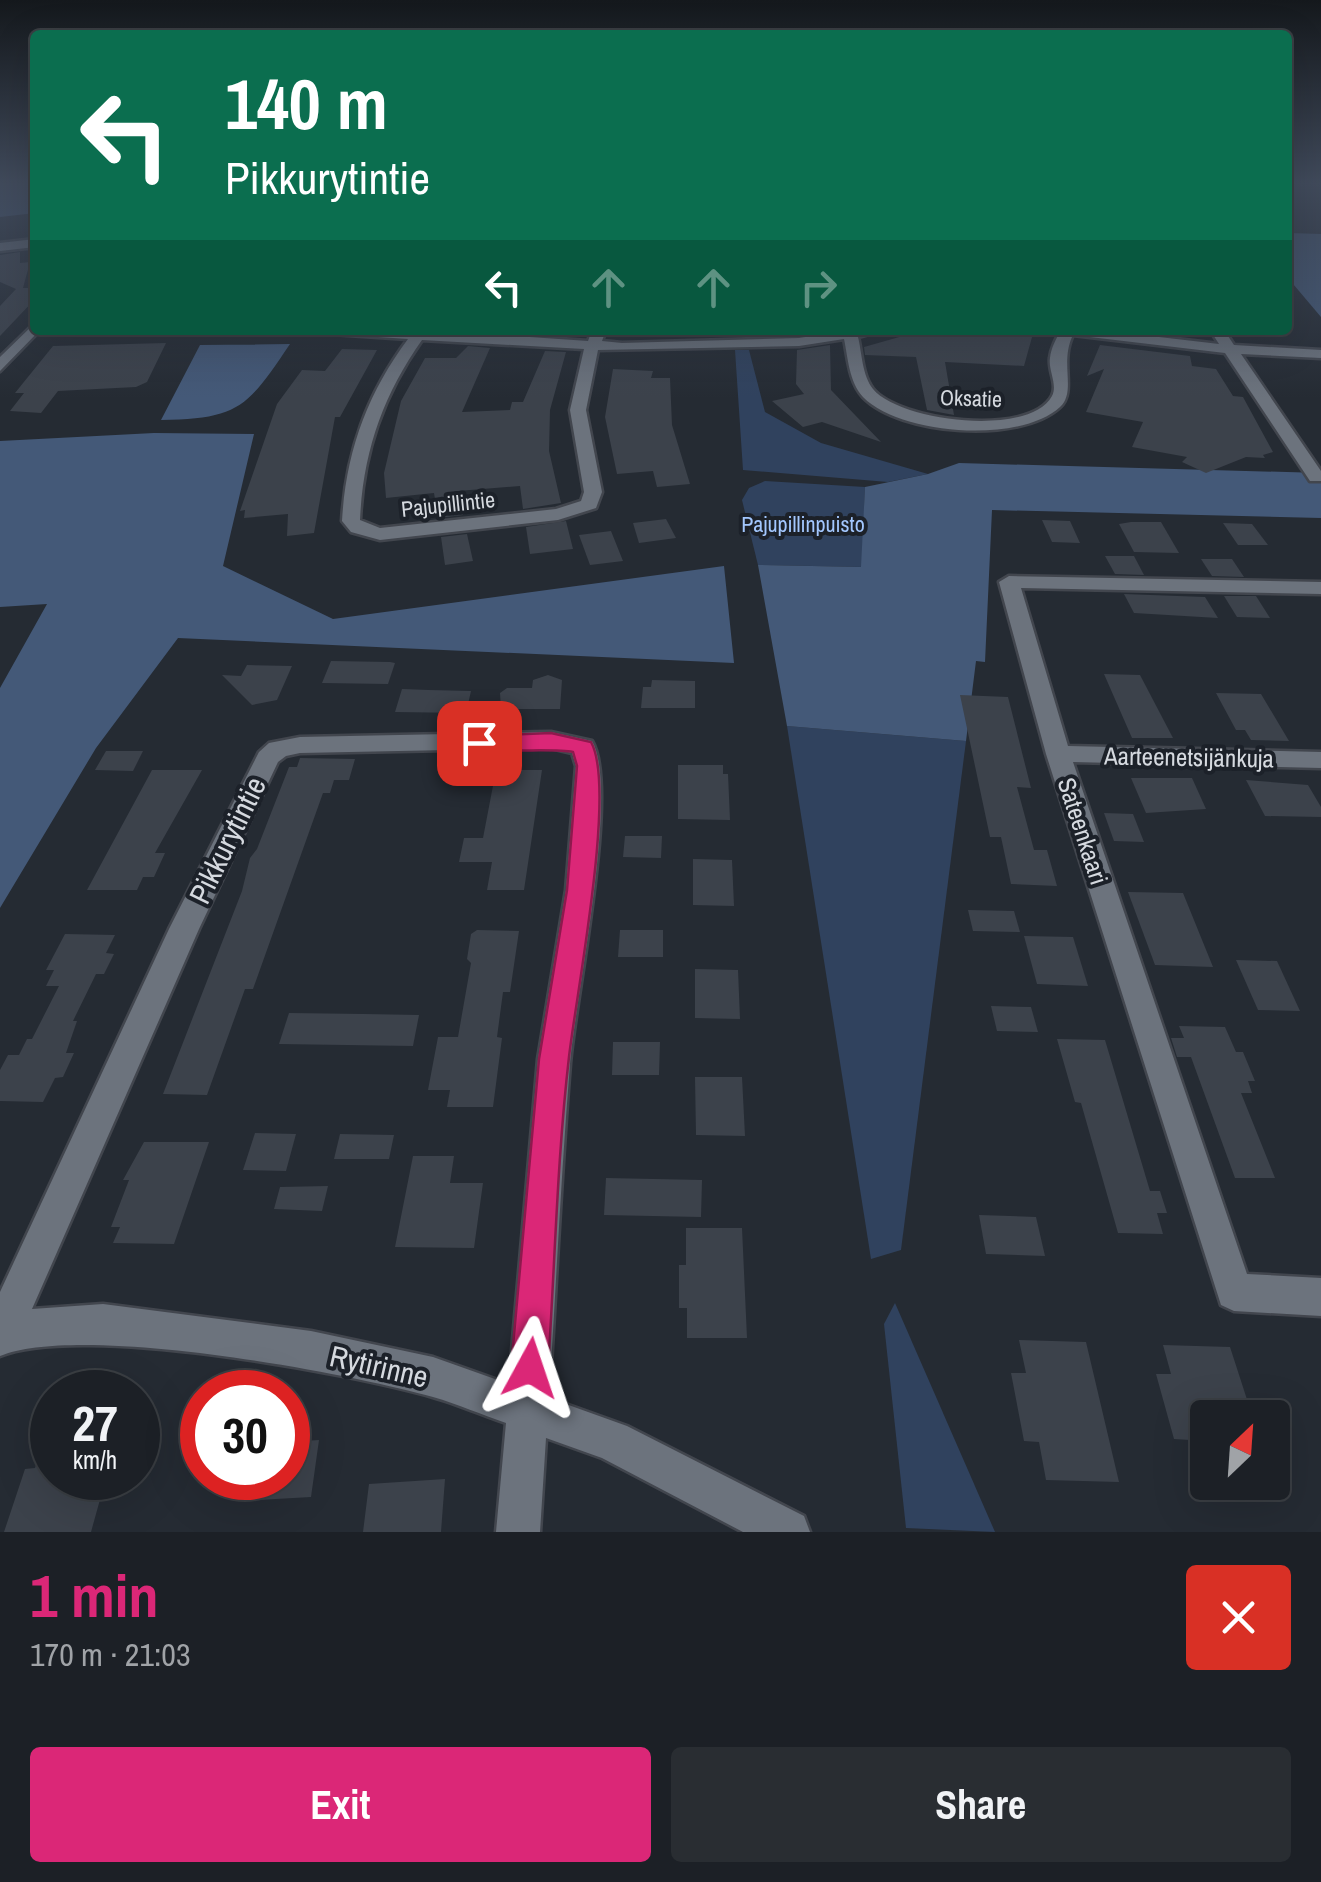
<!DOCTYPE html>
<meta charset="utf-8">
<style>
body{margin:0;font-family:"Archivo Narrow",sans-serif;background:#292d32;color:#f1f3f6;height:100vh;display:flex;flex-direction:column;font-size:38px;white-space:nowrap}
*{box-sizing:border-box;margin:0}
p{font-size:32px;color:#a0a3a7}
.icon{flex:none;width:55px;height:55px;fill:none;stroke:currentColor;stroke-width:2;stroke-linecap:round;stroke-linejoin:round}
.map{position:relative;height:1532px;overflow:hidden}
.side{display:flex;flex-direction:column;background:#1c2026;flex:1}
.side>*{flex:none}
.guide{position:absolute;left:30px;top:30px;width:1262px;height:305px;border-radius:10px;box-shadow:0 10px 40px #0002,0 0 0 2px #3a3e43;background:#0b6e4f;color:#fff;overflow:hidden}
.needle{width:65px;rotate:25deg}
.tools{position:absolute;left:1190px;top:1400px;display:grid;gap:20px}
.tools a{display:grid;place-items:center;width:100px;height:100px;border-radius:10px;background:#1c2026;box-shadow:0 10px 40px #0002,0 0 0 2px #3a3e43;font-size:50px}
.speed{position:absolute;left:30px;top:1370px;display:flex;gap:20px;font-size:50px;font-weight:700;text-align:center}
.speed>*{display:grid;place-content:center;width:130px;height:130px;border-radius:50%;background:#1c2026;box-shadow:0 10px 40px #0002,0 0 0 2px #3a3e43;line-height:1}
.speed small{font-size:25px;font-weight:400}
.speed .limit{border:15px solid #d22;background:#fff;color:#111}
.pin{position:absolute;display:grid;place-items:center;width:85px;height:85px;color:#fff;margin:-42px;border-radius:20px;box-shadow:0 5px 15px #0006}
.me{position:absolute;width:110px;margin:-55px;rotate:5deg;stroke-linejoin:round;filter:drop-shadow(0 0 8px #0008)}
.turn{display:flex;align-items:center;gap:35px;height:210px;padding:0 30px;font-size:45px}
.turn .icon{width:130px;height:130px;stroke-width:2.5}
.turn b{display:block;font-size:70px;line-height:85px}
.lanes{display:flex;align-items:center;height:95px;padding:0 30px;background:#0003;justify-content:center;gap:50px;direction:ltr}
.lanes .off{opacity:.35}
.round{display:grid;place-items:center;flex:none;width:105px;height:105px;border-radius:10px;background:#292d32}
.summary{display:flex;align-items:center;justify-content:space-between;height:170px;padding:0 30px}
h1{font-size:60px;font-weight:700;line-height:75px;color:#db2777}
.action{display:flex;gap:20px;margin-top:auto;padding:20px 30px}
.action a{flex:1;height:115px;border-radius:10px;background:#db2777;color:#fff;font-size:40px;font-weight:700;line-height:115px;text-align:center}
.action a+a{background:#292d32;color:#f1f3f6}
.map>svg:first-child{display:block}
.green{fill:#30425e}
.forest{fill:#445978}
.building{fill:#3c424b}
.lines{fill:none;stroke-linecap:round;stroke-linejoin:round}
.minor-casing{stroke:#42464e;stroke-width:5}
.minor{fill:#6c737d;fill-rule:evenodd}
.route{fill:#db2777;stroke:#8e194d;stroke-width:2.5}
.labels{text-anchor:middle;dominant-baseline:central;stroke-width:8;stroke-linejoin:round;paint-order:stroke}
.far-street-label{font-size:22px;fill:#d5d9df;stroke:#1c2129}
.far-park-label{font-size:22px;fill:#a3c7fe;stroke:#1c2129}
.street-label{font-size:25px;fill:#d5d9df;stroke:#1c2129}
.near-street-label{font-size:30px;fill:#d5d9df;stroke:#1c2129}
</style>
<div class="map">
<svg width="1321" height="1532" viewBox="0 0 1321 1532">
<rect width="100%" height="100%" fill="#252b33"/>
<g class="green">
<polygon points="735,350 749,350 765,412 821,443 928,474 888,482 743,470"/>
<polygon points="765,481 865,487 862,567 758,565 742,500 749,488"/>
<polygon points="787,726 966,741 901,1250 871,1259"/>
<polygon points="895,1303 995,1532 906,1528 884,1324"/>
</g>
<g class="forest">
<polygon points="0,184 35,184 35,213 0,217"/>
<polygon points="1288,233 1321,234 1321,317 1288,278"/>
<path d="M290 344C248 406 240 419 161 420L200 345Z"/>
<polygon points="154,433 254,434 223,566 333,619 724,566 734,663 178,638 96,748 0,908 0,688 47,604 0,607 0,441"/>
<polygon points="959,463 1321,473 1321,518 992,510 985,662 976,661 966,741 787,726 758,565 861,567 865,487 928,474"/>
</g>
<g class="building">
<polygon points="20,252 20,263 30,262 23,288 35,288 35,299 0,336 0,306 16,289 0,282 0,255"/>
<polygon points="924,330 1034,330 1024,366 945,362 954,415 927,410 916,357 865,355 864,347"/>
<polygon points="166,343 147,382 136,387 58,391 41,413 10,411 24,393 15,393 53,346"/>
<polygon points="830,345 831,390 881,442 822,422 803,427 772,401 804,394 796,384 797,350"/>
<polygon points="1100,345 1190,356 1192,366 1216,369 1233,396 1243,397 1273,452 1263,455 1265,458 1246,457 1206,473 1182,462 1187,457 1132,447 1143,422 1086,412 1104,369 1087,376"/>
<polygon points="468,346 490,348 462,412 510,410 512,402 523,402 545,351 566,352 550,410 549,451 561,503 523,509 520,486 458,491 463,515 438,518 434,493 386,498 384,473 401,401 425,358 456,358"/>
<polygon points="342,349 377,350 340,417 335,417 314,533 287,536 288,514 244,518 245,510 240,511 277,404 302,370 325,371"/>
<polygon points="613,369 653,371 651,378 670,378 672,425 690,484 657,487 653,471 617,474 605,417"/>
<polygon points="666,519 676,538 639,543 633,523"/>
<polygon points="1042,520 1070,521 1080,543 1052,542"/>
<polygon points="566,521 573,549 530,554 526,527"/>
<polygon points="1131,522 1161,522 1179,553 1134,552 1119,524"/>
<polygon points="1223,523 1252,524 1268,545 1238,545"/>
<polygon points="611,531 623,561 590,565 579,535"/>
<polygon points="467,534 473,561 445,565 441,537"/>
<polygon points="1105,556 1134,556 1144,575 1115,574"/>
<polygon points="1201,559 1232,559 1244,577 1212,576"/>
<polygon points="1124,594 1205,597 1218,618 1134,613"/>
<polygon points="1224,596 1256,596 1270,618 1237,617"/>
<polygon points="331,661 390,662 395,663 388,684 322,683"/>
<polygon points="247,665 292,666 277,700 252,705 222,675 241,676"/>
<polygon points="1104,674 1140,675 1173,738 1132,738"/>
<polygon points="548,675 562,680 560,709 501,709 500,693 507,688 532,688 533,680"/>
<polygon points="652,680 695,681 695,708 641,708 643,687 651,687"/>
<polygon points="402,689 429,690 471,691 466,713 395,712"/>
<polygon points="1216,693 1261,694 1289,741 1251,740 1245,730 1236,730"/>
<polygon points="960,695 1008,697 1031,788 1017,787 1034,850 1047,850 1057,886 1011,884 1001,837 990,837"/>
<polygon points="106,751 143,751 133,771 95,770"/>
<polygon points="300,758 355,759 349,780 334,780 330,793 323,793 253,989 245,989 207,1095 163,1094 242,891 250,858 257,849 289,767 297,767"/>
<polygon points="678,765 723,765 723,774 728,774 730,820 678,819"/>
<polygon points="152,770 202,770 155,853 165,853 154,877 143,877 137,890 87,890"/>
<polygon points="496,770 542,770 524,890 487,890 492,862 459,862 464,838 483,838"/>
<polygon points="1131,778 1192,778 1206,809 1146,813"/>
<polygon points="1246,780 1308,785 1321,807 1321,817 1265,816"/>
<polygon points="1104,813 1133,814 1144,842 1114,841"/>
<polygon points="625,836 662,836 661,858 623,857"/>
<polygon points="693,859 732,860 734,906 693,905"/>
<polygon points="1128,892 1183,893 1213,967 1155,965"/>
<polygon points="968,910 1014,911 1020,932 973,931"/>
<polygon points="477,930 519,931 510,992 503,992 497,1037 502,1038 493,1107 447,1107 450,1090 428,1090 438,1037 458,1037 471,963 467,959 471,934"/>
<polygon points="620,930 663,930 663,957 618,957"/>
<polygon points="65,934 115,935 106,953 114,954 104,974 96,974 73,1021 77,1021 66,1053 74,1053 63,1077 55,1078 43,1102 0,1101 0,1070 8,1055 19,1055 27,1039 32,1039 59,986 46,986 54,970 46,970"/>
<polygon points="1024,936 1073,937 1088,986 1037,984"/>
<polygon points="1236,960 1277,961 1300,1011 1258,1010"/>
<polygon points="695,969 738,970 740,1019 695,1018"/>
<polygon points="991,1006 1031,1007 1038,1032 997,1031"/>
<polygon points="289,1013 364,1014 419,1015 413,1046 279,1044"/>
<polygon points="1179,1026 1225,1027 1236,1052 1243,1052 1255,1081 1248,1081 1252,1093 1241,1093 1275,1178 1235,1178 1191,1057 1177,1057 1171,1038 1184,1038"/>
<polygon points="1057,1039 1105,1040 1150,1191 1160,1191 1167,1213 1157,1213 1163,1234 1118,1233 1081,1103 1075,1102"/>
<polygon points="613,1042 660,1042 659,1075 612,1075"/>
<polygon points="695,1077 742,1077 745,1136 696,1135"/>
<polygon points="255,1133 296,1134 286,1171 243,1170"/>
<polygon points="340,1134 394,1135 389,1159 334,1159"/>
<polygon points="144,1142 209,1142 174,1244 113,1243 120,1227 111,1227 129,1180 123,1180"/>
<polygon points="413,1156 454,1156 450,1183 483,1183 474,1248 395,1247"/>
<polygon points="606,1178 702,1180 701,1217 604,1215"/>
<polygon points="328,1186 322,1211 274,1209 280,1187"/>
<polygon points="979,1215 1036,1217 1045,1256 986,1254"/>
<polygon points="686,1228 742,1228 747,1338 687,1338 687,1308 679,1308 679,1265 686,1265"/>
<polygon points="1019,1340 1086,1342 1119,1482 1046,1480 1039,1442 1024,1441 1011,1373 1026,1373"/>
<polygon points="1163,1345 1230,1347 1253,1418 1208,1418 1208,1480 1201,1481 1190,1440 1174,1439 1156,1374 1171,1374"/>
<polygon points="48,1427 52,1428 52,1478 106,1478 91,1532 4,1532 25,1469 35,1468"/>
<polygon points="319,1440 311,1497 242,1501 246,1478 288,1478 288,1442"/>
<polygon points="445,1479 441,1532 363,1532 369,1484"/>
</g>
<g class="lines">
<defs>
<g id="minor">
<polygon points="35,239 35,247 0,251 0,243"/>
<polygon points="35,323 35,330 40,330 0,371 0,357"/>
<path d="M326 330H429L588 341 592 330H606L602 341 622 343 799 338 849 330H883L858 337C862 353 862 375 873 389 899 421 1029 438 1052 396 1058 385 1048 370 1050 358 1051 348 1056 339 1061 330H1099L1219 344 1210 330H1224L1234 345 1321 350V358L1241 354 1321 471V481H1310L1225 353 1073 335C1059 363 1077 391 1060 407 1020 444 900 435 863 397 849 382 848 358 844 339L799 346 598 350 586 410 602 492 596 508 558 520 380 540 351 532 342 521C346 452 367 394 408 339L333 334ZM422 340 584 349 570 410 584 492 581 501 556 509 380 528 360 520C363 452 383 395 422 340Z"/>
<polygon points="1009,576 1321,582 1321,594 1021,588 1068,746 1321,752 1321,768 1073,762 1247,1274 1321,1278 1321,1316 1234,1311 1221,1305 1046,754 999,582"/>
<path d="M551 732 592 741C620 789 575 999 570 1064 561 1175 556 1287 549 1398L627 1426 804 1516 810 1532H743L602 1458 546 1438 540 1532H496L506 1423C482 1415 458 1404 433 1397 345 1372 80 1323 0 1356V1292L169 929 259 752 269 743 300 737ZM551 748 572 753 576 766 566 890 538 1059 509 1384 433 1357 311 1331 103 1304 32 1309 199 929 278 762 286 756 300 753Z"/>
</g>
</defs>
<use href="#minor" class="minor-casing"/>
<use href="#minor" class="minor"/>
</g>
<linearGradient id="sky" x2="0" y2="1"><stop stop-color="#14181c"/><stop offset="0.46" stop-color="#404a5b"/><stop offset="1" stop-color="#404a5b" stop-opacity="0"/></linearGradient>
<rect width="1321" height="398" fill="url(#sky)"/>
<path class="route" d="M551 733 591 742C617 788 576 995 569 1057 557 1160 555 1265 548 1368L542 1381 530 1386 517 1381 511 1368 539 1059 567 890 577 766 573 752C549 747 481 756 468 743L479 736Z"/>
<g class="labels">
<g class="far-street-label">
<text transform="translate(971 398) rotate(2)">Oksatie</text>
<text transform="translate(448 504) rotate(-6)">Pajupillintie</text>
</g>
<g class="far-park-label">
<text x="803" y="524">Pajupillinpuisto</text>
</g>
<g class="street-label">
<text transform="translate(1189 757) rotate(1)">Aarteenetsijänkuja</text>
<text transform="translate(1083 831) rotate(72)">Sateenkaari</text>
</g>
<g class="near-street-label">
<text transform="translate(227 840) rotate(-64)">Pikkurytintie</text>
<text transform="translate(379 1366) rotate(13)">Rytirinne</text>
</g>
</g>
</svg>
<div class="tools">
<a><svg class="needle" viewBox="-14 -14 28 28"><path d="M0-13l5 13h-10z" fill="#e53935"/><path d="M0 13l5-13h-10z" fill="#a0a3a7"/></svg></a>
</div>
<div class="speed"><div>27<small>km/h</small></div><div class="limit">30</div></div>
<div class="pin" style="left:479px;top:743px;background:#d93025"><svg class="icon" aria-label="arrive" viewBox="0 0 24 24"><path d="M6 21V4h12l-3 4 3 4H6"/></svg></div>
<svg class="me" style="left:530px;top:1368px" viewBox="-20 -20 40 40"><path d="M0-17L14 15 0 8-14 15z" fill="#db2777" stroke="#fff" stroke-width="4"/></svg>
<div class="guide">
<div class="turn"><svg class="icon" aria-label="left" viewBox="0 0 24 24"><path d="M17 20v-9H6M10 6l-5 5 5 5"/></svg><div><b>140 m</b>Pikkurytintie</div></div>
<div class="lanes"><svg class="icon" aria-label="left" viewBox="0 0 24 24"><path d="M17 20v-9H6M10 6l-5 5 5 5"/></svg><svg class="icon off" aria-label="ahead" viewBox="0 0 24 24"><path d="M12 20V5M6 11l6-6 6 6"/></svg><svg class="icon off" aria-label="ahead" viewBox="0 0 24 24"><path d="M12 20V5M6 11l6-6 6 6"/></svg><svg class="icon off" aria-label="right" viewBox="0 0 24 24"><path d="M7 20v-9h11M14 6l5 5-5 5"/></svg></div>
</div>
</div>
<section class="side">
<div class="summary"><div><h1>1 min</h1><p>170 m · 21:03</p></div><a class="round" style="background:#d93025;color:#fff"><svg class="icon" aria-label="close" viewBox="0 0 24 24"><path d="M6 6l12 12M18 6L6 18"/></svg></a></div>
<div class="action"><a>Exit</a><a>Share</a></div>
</section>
